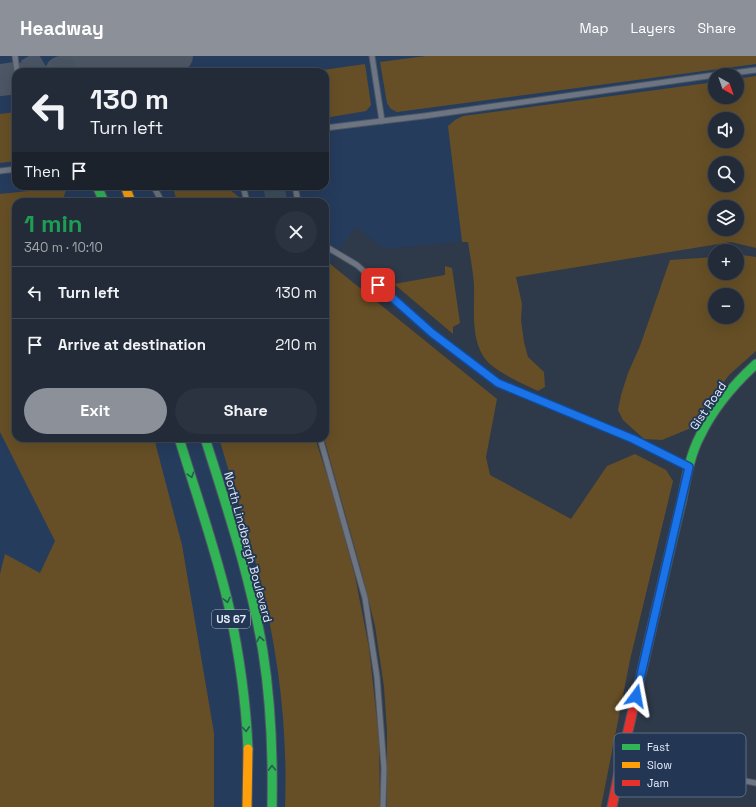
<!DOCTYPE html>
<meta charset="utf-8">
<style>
body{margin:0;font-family:"Space Grotesk",sans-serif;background:#2a333f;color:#f1f3f6;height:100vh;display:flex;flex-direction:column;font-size:15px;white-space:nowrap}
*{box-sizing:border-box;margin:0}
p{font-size:13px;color:#a2a7ad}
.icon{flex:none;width:22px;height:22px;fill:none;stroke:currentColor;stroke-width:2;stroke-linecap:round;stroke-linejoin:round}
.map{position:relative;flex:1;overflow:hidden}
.panel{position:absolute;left:12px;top:142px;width:317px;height:244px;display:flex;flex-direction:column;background:#222b37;border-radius:12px;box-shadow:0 4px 16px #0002,0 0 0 1px #3f4752}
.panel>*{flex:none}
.banner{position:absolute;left:12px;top:12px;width:317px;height:122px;border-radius:12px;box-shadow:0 4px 16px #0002,0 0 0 1px #3f4752;background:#222b37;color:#f1f3f6;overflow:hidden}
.needle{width:26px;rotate:140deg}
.fabs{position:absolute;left:708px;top:12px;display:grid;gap:8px}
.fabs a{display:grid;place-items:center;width:36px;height:36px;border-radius:50%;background:#222b37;box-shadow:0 4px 16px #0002,0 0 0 1px #3f4752;font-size:20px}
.pin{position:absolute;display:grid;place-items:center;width:34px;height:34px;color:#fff;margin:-17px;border-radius:8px;box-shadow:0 2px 6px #0006}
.me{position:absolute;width:44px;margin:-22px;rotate:13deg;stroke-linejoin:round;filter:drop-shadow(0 0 3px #0008)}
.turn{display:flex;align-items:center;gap:14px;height:84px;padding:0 12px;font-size:18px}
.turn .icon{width:52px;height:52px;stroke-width:2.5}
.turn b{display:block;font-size:28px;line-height:34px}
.then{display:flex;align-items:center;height:38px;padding:0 12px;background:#0003;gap:8px;font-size:15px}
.round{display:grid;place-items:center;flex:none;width:42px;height:42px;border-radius:21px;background:#2a333f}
.overview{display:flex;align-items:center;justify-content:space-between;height:68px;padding:0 12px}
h1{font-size:24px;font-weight:800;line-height:30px;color:#1e9e55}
.primary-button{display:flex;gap:8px;margin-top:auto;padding:8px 12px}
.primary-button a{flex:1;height:46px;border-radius:24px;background:#8c9099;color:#fff;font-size:16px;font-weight:800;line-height:46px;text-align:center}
.primary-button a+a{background:#2a333f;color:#f1f3f6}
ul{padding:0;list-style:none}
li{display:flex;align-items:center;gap:12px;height:52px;padding:0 12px;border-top:1px solid #3f4752}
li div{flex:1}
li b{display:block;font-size:15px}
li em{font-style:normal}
header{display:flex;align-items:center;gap:24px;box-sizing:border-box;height:56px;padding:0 20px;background:#8c9099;color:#fff}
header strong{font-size:19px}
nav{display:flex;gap:22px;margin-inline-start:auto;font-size:14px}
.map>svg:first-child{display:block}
.built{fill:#263c5d;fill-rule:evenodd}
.green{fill:#664f26;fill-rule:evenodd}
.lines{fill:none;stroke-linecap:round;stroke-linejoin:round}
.taxiway{stroke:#4c5664;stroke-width:32}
.building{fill:#3d4e5d}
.highway-tunnel{stroke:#495464;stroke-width:19;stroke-dasharray:19 10;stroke-linecap:butt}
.lane-casing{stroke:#4d5663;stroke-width:7}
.fast-casing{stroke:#4d5663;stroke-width:11}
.slow-casing{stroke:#4d5663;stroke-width:11}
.jam-casing{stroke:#4d5663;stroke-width:11}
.lane{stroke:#6c7581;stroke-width:5}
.fast{stroke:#30b455;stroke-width:9}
.slow{stroke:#ff9f0a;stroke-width:9}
.jam{stroke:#e5322d;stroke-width:9}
.oneway{stroke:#275c54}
.route-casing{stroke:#114b97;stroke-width:10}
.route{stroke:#1a73e8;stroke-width:7}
.labels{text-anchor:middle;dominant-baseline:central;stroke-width:4;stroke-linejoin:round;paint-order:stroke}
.shield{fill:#233754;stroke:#a9b6ca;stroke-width:1}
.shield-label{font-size:11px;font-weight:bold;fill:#e3edfc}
.street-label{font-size:12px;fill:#e3edfc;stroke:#233754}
.key{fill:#233754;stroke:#5d6e86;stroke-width:1}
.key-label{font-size:11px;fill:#e3edfc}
</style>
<header>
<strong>Headway</strong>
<nav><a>Map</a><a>Layers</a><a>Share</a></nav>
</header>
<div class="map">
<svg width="756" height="751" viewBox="0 0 756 751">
<rect width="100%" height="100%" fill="#2e3949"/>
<path class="built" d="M0 0H756V192L731 186 476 227 468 185 384 193 356 171 329 207 325 209V146H16V382H224L279 557 291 751H0ZM16 16H325V130H16ZM715 19H737V41H715ZM715 63H737V85H715ZM715 107H737V129H715ZM715 151H737V173H715Z"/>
<g class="green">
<polygon points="426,0 756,0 756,8 397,56 391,53 387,47 380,6"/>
<polygon points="365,8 371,49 366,55 325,62 325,16 309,16"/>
<path d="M756 20V192L731 186 516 221 522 248 521 264 524 286 528 301 544 316 545 331 538 335C522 327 504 320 490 308 469 289 475 253 474 229 473 214 470 200 468 186H462L448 70 455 64 463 60 715 26V41H737V23ZM715 63H737V85H715ZM715 107H737V129H715ZM715 151H737V173H715Z"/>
<polygon points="16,56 16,105 0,107 0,58"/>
<polygon points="176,130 225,130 239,141 242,146 177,146 174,135"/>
<polygon points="67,131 62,146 16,146 16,382 154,382 182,489 214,677 214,751 0,751 0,518 5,498 40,517 55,485 0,376 0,138"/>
<path d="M742 199 756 201V295L729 319 691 372 662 384 644 383 623 364 618 354 621 339 628 317 640 290 670 204 715 201V217H737V200ZM715 239H737V261H715Z"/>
<polygon points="329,207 497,343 486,401 490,419 571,463 607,410 635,398 666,414 673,425 630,604 601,751 387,751 387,675 384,631 375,570 361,514 324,382 325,382 325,208"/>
<polygon points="445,210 452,212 460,267 453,271 453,278 394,228 445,219"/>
<path d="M219 382H315L333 438 355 520 369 592 379 683 380 751H285C288 672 278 593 258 516 247 471 232 427 219 382Z"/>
</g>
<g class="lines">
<g class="taxiway">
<polyline points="61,16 177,0"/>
<polyline points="0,24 16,22"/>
</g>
</g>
<polygon class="building" points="263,130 285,130 287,146 266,146"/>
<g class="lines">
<g class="highway-tunnel">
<polyline points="29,0 38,16"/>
<polyline points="59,0 68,16"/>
</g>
<defs>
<g id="lane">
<polyline points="15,0 17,16"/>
<polyline points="372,0 382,65 424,60 715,19"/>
<polyline points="718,19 756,14"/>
<polyline points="325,72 382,65"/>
<polyline points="0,115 16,113"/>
<polyline points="243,130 247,146"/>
<polyline points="295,130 298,146"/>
<polyline points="155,133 162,146"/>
<polyline points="325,190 357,209 432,277 498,327 633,383 688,410"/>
<polyline points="320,382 365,542 377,621 384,712 383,751"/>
<polyline points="623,701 756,727"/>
</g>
<g id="fast">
<polyline points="97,130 104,146"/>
<path d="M179 382C196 438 216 494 229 551 239 597 246 646 248 693"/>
<path d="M205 382C227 452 251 523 263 596 271 647 273 699 272 751"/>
<path d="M655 558C664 521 672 484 681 448 686 425 689 401 700 380 713 353 734 328 756 308"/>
</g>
<g id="slow">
<polyline points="125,130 131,146"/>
<polyline points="247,751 248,693"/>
</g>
<polyline id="jam" points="612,751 622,701 655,558"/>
</defs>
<use href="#lane" class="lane-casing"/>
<use href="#fast" class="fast-casing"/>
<use href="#slow" class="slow-casing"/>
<use href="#jam" class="jam-casing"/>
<use href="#lane" class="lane"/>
<use href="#fast" class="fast"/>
<use href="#slow" class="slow"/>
<use href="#jam" class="jam"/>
</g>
<defs><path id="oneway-chevron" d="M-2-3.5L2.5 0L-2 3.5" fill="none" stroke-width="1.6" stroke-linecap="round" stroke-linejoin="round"/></defs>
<g class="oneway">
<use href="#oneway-chevron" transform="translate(191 419) rotate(73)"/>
<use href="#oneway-chevron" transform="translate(227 544) rotate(77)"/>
<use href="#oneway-chevron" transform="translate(260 583) rotate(-101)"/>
<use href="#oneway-chevron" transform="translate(246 673) rotate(86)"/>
<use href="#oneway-chevron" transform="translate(272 712) rotate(-91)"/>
</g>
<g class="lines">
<defs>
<polyline id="route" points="378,229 432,277 498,327 633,383 689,411 636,640"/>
</defs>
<use href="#route" class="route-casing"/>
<use href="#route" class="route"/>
</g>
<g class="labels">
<rect class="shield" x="212" y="554" width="38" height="18" rx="3"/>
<g class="shield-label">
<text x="231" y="563">US 67</text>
</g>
<g class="street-label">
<text transform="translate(708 350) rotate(-56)">Gist Road</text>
<text transform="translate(248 491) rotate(75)">North Lindbergh Boulevard</text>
</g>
</g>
<rect x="614" y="677" width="132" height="64" rx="6" class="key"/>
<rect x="622" y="688" width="18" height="6" fill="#30b455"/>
<rect x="622" y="706" width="18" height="6" fill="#ff9f0a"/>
<rect x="622" y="724" width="18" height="6" fill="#e5322d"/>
<g class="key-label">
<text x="647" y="695">Fast</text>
<text x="647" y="713">Slow</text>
<text x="647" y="731">Jam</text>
</g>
</svg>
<div class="fabs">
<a><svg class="needle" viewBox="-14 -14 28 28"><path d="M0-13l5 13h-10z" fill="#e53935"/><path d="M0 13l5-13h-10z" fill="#a2a7ad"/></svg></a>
<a><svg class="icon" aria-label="sound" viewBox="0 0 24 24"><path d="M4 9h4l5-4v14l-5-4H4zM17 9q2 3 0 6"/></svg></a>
<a><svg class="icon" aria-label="search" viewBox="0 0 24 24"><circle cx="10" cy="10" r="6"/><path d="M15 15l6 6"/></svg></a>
<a><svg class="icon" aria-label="layers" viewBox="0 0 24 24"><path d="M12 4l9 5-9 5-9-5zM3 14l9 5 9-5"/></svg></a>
<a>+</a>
<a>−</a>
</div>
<div class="pin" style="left:378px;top:229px;background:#d93025"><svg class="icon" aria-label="arrive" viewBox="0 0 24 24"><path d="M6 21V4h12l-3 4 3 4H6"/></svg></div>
<svg class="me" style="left:636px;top:640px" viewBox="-20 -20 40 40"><path d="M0-17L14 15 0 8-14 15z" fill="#1a73e8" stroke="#fff" stroke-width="4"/></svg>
<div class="banner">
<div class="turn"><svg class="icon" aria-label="left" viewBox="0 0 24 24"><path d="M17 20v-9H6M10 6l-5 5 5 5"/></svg><div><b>130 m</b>Turn left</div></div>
<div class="then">Then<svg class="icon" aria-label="arrive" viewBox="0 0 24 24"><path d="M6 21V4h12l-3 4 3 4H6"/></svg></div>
</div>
<section class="panel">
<div class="overview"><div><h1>1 min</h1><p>340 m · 10:10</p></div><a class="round"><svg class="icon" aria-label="close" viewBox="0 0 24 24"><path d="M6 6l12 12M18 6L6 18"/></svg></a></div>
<ul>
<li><svg class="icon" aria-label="left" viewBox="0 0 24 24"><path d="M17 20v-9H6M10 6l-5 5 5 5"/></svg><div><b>Turn left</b></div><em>130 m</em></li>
<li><svg class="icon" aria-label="arrive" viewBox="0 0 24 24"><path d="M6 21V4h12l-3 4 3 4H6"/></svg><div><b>Arrive at destination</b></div><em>210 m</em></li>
</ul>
<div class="primary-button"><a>Exit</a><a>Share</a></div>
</section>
</div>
